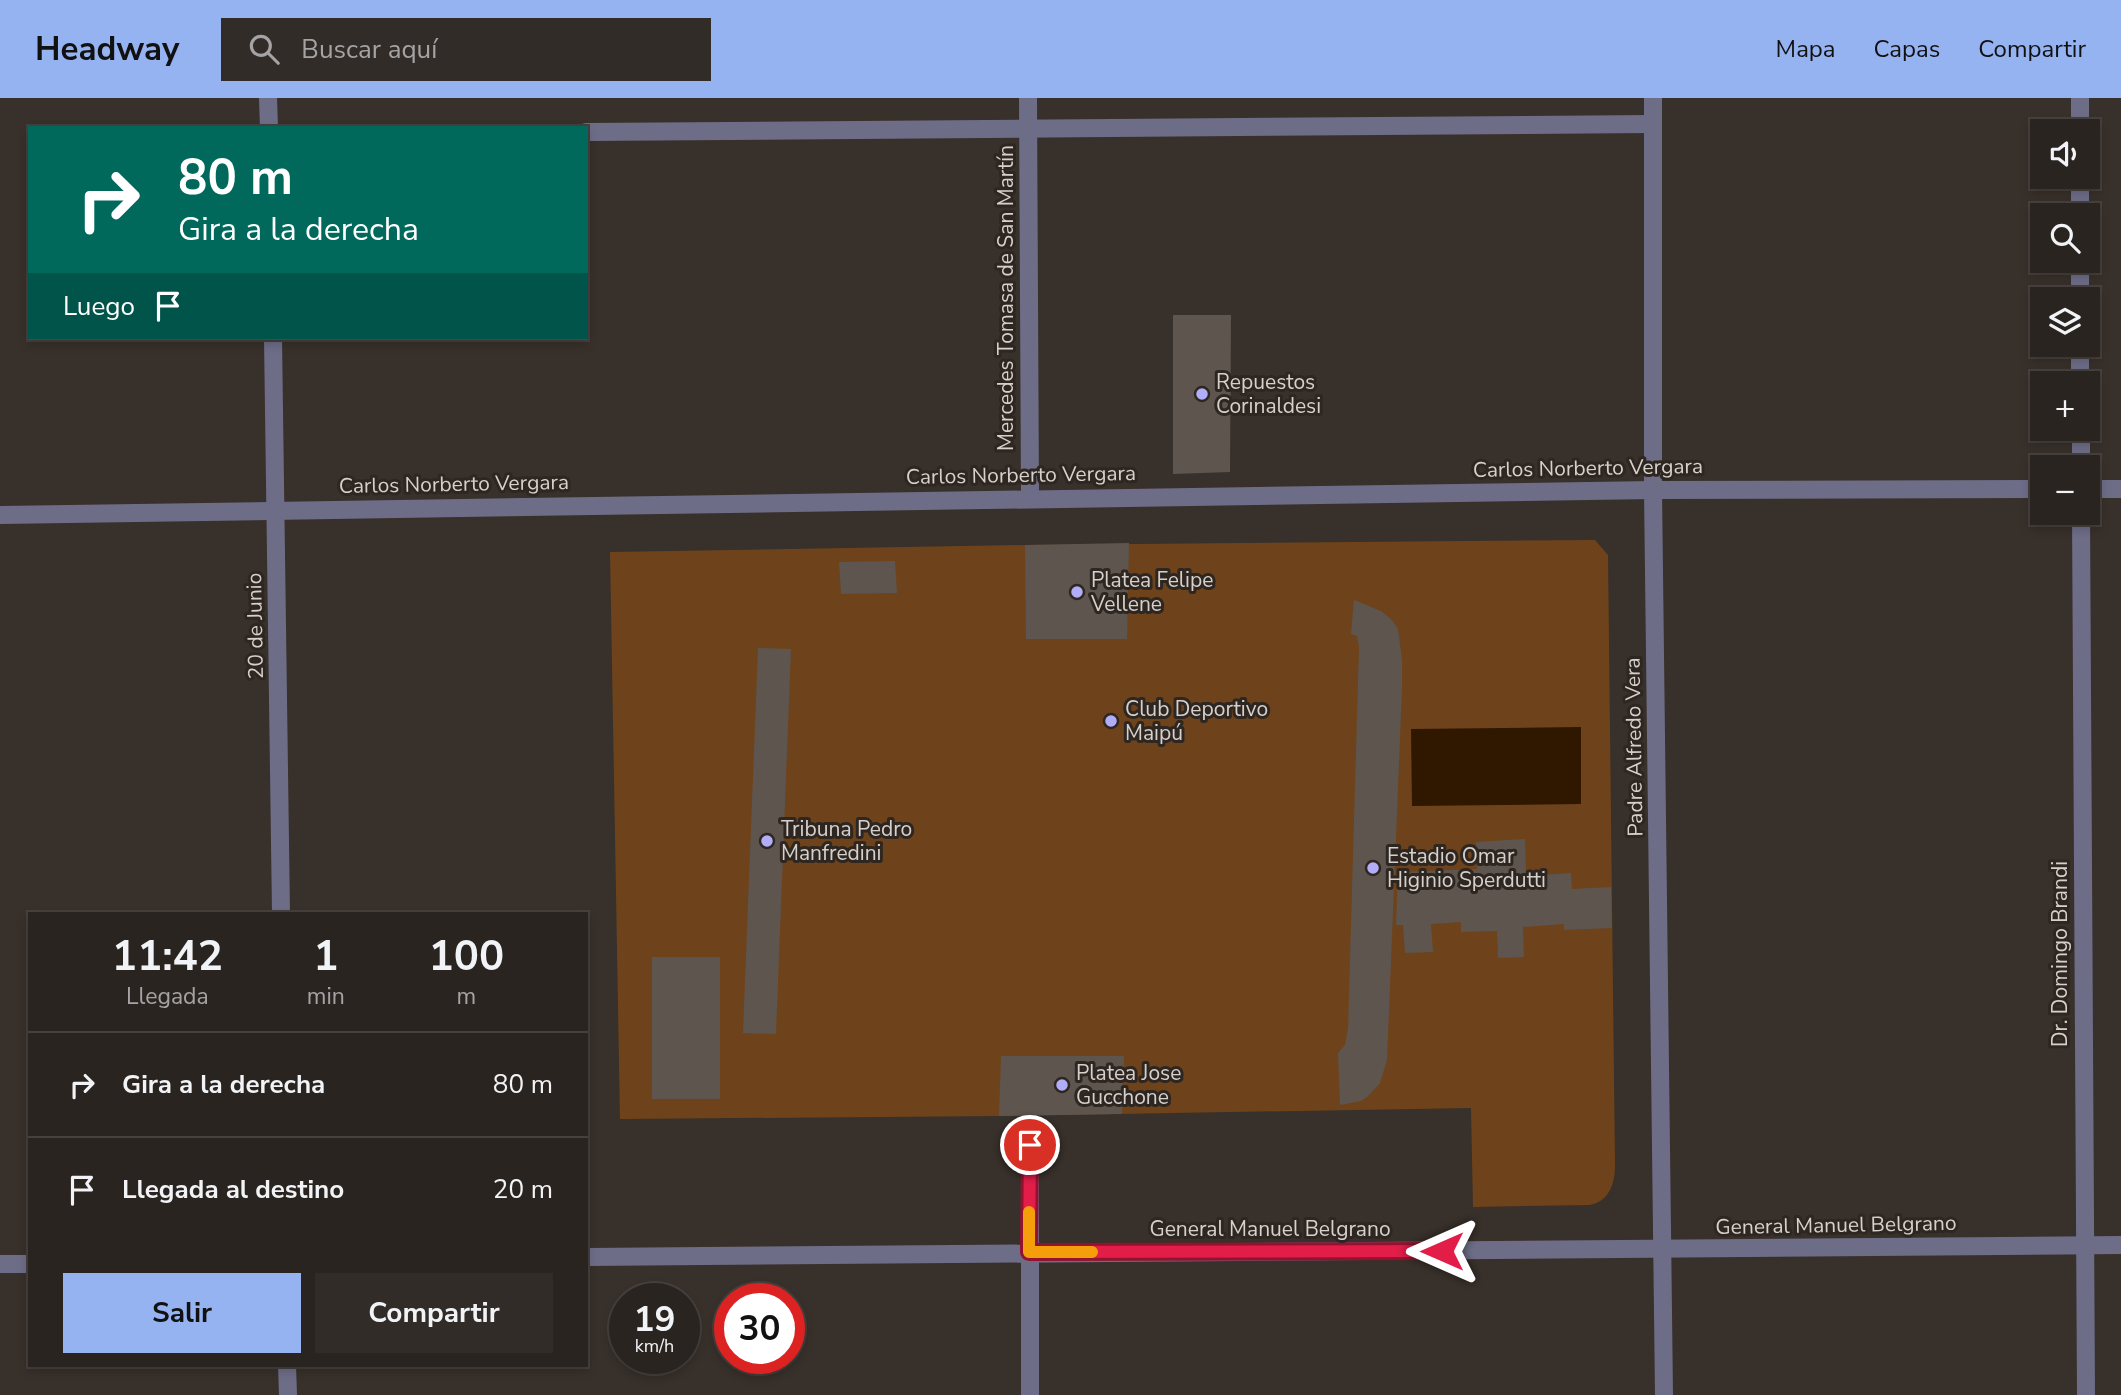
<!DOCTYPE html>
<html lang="es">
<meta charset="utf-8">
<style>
body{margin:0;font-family:"Nunito Sans",sans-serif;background:#322c29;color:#f1f3f6;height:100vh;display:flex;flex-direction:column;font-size:26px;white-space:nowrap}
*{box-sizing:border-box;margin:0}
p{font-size:23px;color:#a5a4a5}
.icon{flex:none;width:38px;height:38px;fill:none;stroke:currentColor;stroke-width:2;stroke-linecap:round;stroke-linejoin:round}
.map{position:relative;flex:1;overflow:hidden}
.side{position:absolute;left:28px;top:814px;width:560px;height:455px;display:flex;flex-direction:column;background:#2a2420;border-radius:0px;box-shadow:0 4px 10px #0003,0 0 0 2px #46413e}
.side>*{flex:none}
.guide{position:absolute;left:28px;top:28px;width:560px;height:214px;border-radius:0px;box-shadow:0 4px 10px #0003,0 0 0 2px #46413e;background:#00695c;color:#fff;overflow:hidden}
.controls{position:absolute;left:2030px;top:21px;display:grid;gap:14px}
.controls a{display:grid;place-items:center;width:70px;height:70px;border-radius:0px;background:#2a2420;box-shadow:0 4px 10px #0003,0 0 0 2px #46413e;font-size:35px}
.speed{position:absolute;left:609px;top:1185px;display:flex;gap:14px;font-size:35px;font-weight:700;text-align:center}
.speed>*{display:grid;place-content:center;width:91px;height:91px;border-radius:50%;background:#2a2420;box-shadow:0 4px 10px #0003,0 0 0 2px #46413e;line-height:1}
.speed small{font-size:18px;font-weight:400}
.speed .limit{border:10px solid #d22;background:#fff;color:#111}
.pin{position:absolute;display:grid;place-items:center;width:60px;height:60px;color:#fff;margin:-30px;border:4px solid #fff;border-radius:50%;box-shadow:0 2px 7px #0007}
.me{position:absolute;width:77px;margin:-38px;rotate:270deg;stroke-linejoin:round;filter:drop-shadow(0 0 5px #0008)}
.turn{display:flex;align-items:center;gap:24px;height:147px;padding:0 35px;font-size:32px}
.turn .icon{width:91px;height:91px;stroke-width:2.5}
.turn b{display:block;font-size:49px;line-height:60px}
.then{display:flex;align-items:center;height:66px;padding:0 35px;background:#0003;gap:14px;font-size:26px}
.eta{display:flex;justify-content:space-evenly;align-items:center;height:119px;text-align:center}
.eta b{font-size:42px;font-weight:700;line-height:49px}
.cta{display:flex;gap:14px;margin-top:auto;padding:14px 35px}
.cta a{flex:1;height:80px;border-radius:0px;background:#95b2f1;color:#111;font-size:28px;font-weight:700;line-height:80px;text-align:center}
.cta a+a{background:#322c29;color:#f1f3f6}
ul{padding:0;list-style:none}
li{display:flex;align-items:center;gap:21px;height:105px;padding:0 35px;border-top:2px solid #46413e}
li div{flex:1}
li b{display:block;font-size:26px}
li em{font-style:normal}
header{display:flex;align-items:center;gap:42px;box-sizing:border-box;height:98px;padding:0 35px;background:#95b2f1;color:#111}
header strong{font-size:33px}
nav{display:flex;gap:38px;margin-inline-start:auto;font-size:24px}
.search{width:490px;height:63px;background:#322c29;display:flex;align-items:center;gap:18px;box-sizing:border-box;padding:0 24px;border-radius:0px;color:#a5a4a5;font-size:26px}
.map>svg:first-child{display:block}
.green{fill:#6e431b}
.water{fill:#301700}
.building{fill:#5e554e}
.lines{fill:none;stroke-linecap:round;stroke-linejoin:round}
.minor{stroke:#6e6d88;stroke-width:18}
.route-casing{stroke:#92132f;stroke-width:18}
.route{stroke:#e11d48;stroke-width:12}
.slow{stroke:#f59e0b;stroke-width:12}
.poi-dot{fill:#b2adf9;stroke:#2e2620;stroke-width:2.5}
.labels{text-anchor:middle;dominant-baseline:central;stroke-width:6;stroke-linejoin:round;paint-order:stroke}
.street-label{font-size:21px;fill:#d6d0cc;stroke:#2e2620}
.poi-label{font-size:21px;fill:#d6d0cc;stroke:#2e2620;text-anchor:start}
</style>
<header>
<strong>Headway</strong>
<div class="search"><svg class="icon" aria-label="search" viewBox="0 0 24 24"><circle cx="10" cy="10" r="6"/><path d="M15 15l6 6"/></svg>Buscar aquí</div>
<nav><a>Mapa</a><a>Capas</a><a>Compartir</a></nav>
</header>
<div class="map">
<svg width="2121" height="1297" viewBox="0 0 2121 1297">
<rect width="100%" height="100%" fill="#38302a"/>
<path class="green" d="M1595 442 1608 457 1615 1067C1615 1086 1609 1104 1589 1107L1473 1109 1471 1010 999 1018 620 1021 610 454 1025 447Z"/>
<polygon class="water" points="1581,629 1581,706 1412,708 1411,631"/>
<g class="building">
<polygon points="1173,217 1231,217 1230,374 1173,376"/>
<polygon points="1129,445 1127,541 1026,541 1025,447"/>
<polygon points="895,463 897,495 841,496 839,464"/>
<polygon points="1354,502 1381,513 1392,522 1398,531 1402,562 1402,590 1387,962 1380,985 1367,999 1361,1003 1340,1007 1338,955 1345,947 1348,931 1359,549 1357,538 1351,536"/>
<polygon points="758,550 791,551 776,936 743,935"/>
<polygon points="1525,741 1526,778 1571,775 1572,791 1611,789 1612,830 1564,832 1564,826 1523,829 1524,859 1498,860 1497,833 1461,834 1461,824 1431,826 1433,854 1405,855 1403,827 1396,827 1398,774 1477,771 1476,744"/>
<rect x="652" y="859" width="68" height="142"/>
<polygon points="1001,958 1124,958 1122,1016 999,1018"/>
</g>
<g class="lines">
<g class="minor">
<polyline points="268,0 269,30"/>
<polyline points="1028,0 1030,400"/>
<polyline points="1653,0 1653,392 1664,1297"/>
<polyline points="2080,0 2080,33"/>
<polyline points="586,34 1653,26"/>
<polyline points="2080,79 2080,117"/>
<polyline points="2080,163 2080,201"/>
<polyline points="273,240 281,816"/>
<polyline points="2080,247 2080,285"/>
<polyline points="2081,331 2081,369"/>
<polyline points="2088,391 2121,391"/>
<polyline points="2081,415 2086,1297"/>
<polyline points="0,417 1653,392 2042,391"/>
<polyline points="1030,1047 1030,1297"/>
<polyline points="586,1159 2121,1147"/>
<polyline points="0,1166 30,1166"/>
<polyline points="287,1267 288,1297"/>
</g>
</g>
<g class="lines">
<defs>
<polyline id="route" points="1030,1047 1029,1154 1442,1153"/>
</defs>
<use href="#route" class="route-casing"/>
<use href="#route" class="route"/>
<polyline class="slow" points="1029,1114 1029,1154 1092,1154"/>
</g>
<g class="poi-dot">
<circle cx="1202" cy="296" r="7"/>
<circle cx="1077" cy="494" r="7"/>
<circle cx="1111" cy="623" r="7"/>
<circle cx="767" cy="743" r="7"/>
<circle cx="1373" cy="770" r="7"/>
<circle cx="1062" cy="987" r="7"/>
</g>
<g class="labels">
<g class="street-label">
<text transform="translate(1006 200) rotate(-90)">Mercedes Tomasa de San Martín</text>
<text transform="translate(1588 370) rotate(-1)">Carlos Norberto Vergara</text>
<text transform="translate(1021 377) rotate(-1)">Carlos Norberto Vergara</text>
<text transform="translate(454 386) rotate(-1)">Carlos Norberto Vergara</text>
<text transform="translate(255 528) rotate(-91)">20 de Junio</text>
<text transform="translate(1634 649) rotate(-91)">Padre Alfredo Vera</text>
<text transform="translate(2060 856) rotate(-90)">Dr. Domingo Brandi</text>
<text transform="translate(1836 1127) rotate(-1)">General Manuel Belgrano</text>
<text x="1270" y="1131">General Manuel Belgrano</text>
</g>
<g class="poi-label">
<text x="1216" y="284">Repuestos<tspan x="1216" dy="24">Corinaldesi</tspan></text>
<text x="1091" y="482">Platea Felipe<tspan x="1091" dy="24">Vellene</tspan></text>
<text x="1125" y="611">Club Deportivo<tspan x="1125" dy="24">Maipú</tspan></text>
<text x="781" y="731">Tribuna Pedro<tspan x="781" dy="24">Manfredini</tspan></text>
<text x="1387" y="758">Estadio Omar<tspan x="1387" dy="24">Higinio Sperdutti</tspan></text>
<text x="1076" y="975">Platea Jose<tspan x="1076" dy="24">Gucchone</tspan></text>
</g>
</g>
</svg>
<div class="controls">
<a><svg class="icon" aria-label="sound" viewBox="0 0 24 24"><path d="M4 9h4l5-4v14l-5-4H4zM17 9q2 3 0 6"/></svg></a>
<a><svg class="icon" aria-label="search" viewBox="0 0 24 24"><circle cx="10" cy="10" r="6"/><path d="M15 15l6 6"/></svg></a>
<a><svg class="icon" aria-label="layers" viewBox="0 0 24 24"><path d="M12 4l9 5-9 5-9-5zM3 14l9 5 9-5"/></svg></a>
<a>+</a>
<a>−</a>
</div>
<div class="speed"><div>19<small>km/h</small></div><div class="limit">30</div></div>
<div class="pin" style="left:1030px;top:1047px;background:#d93025"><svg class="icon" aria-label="arrive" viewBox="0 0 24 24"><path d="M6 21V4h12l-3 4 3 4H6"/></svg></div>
<svg class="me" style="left:1442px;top:1153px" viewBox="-20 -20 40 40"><path d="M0-17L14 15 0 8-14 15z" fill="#e11d48" stroke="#fff" stroke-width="4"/></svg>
<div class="guide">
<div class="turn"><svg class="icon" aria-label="right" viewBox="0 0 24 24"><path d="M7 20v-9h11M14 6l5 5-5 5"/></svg><div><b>80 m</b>Gira a la derecha</div></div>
<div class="then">Luego<svg class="icon" aria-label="arrive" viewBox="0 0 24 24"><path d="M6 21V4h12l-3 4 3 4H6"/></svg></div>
</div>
<section class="side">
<div class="eta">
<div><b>11:42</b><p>Llegada</p></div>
<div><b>1</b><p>min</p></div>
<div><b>100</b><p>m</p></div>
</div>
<ul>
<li><svg class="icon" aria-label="right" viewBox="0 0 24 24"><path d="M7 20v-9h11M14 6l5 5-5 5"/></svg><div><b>Gira a la derecha</b></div><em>80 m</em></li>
<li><svg class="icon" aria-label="arrive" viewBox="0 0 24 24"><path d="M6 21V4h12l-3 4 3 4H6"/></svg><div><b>Llegada al destino</b></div><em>20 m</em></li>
</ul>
<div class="cta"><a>Salir</a><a>Compartir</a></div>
</section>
</div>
